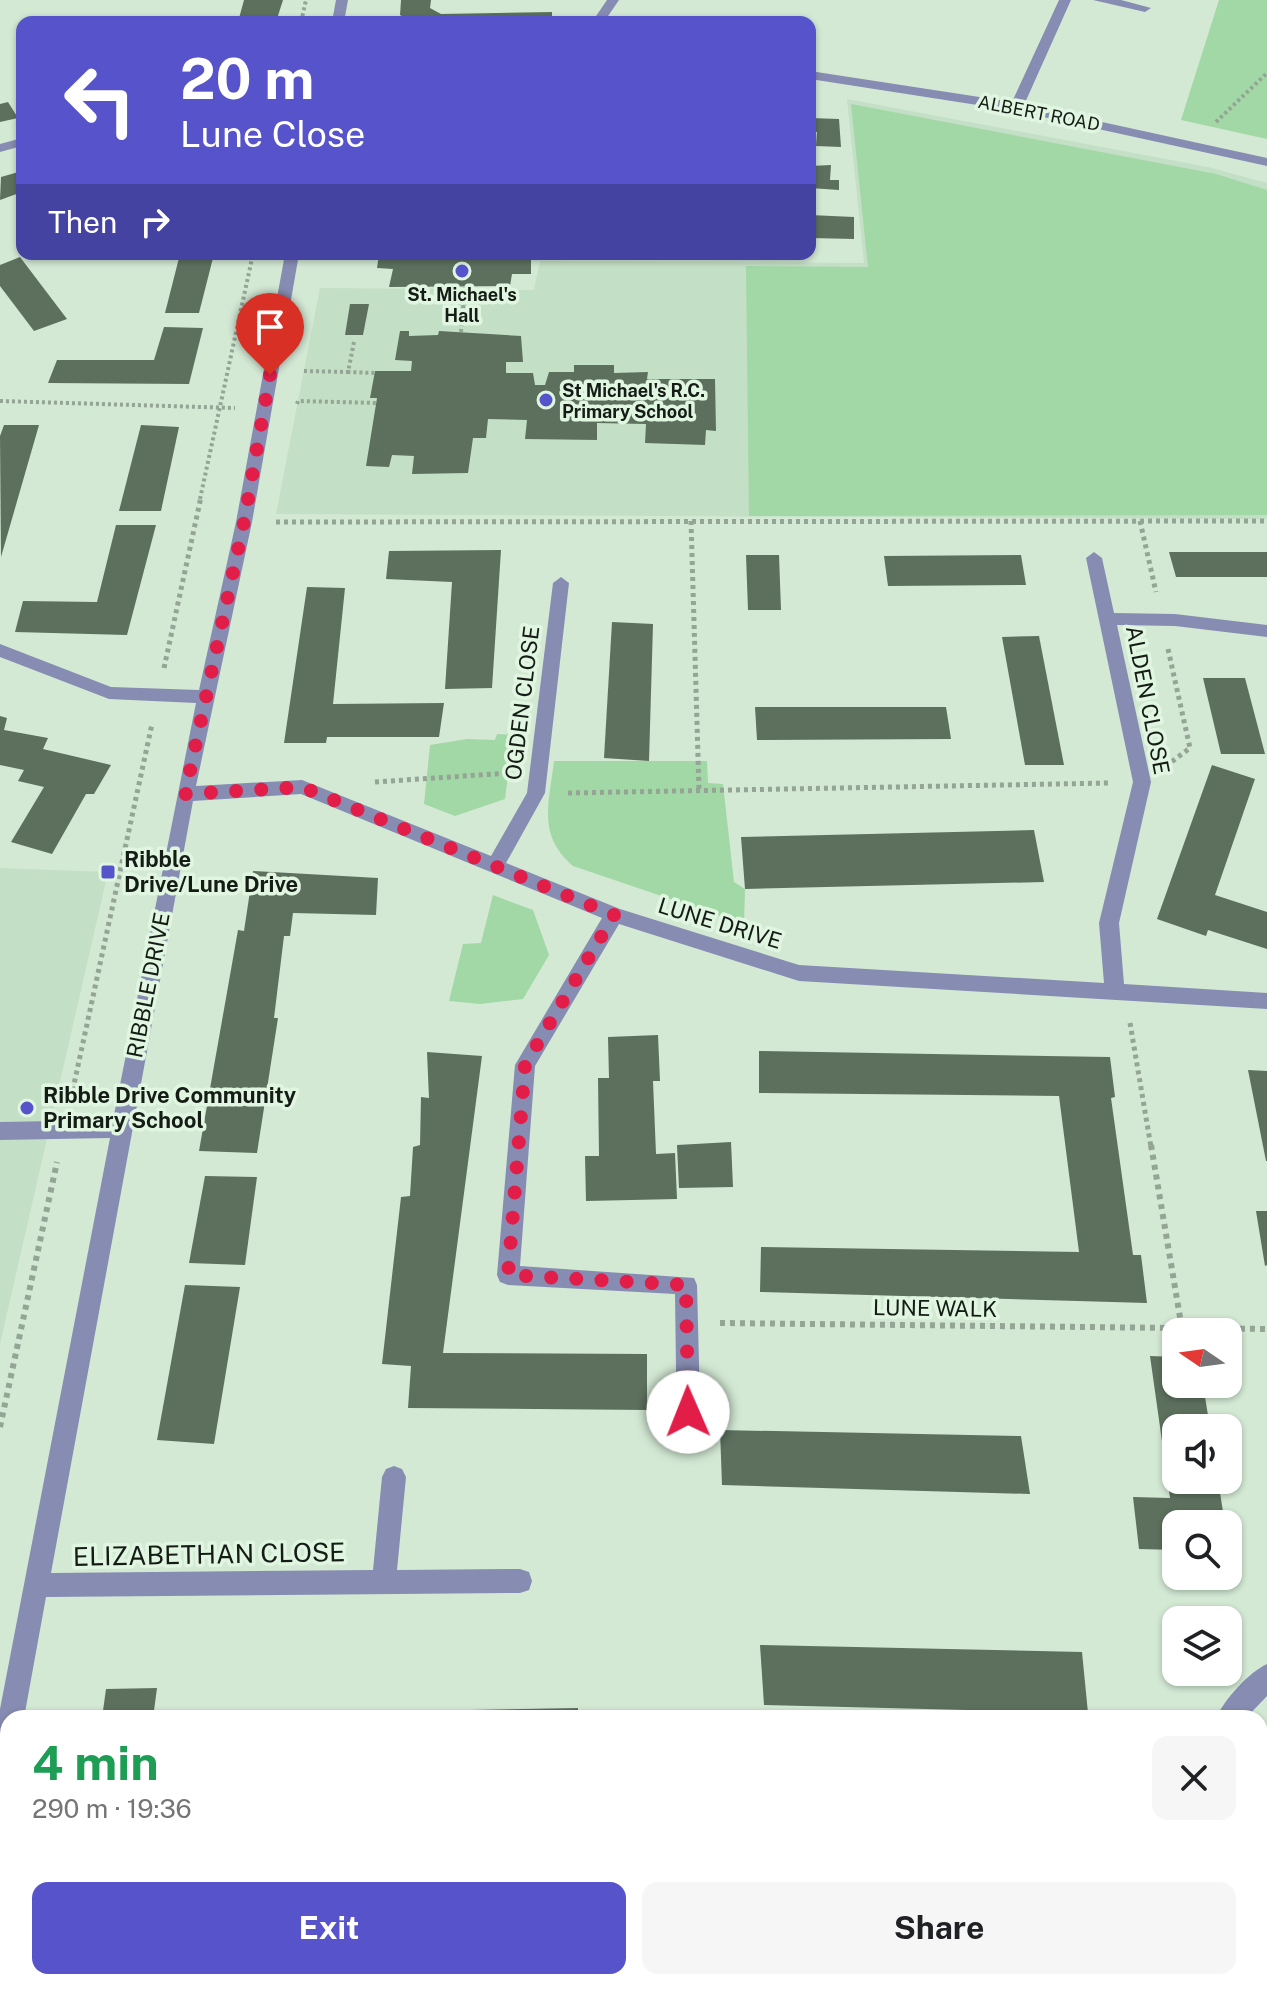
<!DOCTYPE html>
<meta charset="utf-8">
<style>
body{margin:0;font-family:"Public Sans",sans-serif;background:#f6f6f6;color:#202124;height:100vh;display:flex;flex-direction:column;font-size:30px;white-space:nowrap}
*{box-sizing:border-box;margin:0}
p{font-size:26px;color:#757577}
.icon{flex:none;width:44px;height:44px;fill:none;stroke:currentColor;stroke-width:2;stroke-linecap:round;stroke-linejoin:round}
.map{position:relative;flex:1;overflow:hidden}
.side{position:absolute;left:0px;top:1710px;width:1268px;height:280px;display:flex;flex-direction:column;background:#fff;border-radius:24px 24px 0 0;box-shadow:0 2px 6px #0004}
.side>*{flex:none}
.guide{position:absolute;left:16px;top:16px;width:800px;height:244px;border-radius:16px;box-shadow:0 2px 6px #0004;background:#5754cb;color:#fff;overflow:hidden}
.needle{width:52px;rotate:283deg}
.tools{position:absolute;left:1162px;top:1318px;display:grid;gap:16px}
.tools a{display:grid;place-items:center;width:80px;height:80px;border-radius:16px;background:#fff;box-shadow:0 2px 6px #0004;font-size:40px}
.pin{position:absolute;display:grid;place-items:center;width:68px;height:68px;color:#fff;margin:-82px -34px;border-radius:50% 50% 50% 0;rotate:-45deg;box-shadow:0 0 8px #0007}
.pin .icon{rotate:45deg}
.me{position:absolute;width:88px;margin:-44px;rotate:359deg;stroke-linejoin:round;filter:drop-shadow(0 0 6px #0008)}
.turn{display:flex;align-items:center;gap:28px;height:168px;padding:0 32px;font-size:36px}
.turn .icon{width:104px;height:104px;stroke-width:2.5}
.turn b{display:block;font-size:56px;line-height:68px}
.then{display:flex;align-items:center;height:76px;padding:0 32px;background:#0003;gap:16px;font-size:30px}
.round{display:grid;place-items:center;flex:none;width:84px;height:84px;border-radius:16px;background:#f6f6f6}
.head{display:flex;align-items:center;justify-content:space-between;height:136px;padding:0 32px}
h1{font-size:48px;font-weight:700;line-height:60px;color:#1e9e55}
.cta{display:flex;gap:16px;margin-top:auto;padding:16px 32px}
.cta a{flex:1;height:92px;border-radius:16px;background:#5754cb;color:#fff;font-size:32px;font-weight:700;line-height:92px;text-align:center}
.cta a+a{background:#f6f6f6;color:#202124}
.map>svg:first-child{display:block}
.built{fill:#c3dfc5}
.green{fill:#a2d7a6}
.building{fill:#5d705e}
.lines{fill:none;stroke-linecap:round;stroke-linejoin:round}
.path-far2{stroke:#94a595;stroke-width:4;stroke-dasharray:3 3;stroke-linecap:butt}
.path-far1{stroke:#94a595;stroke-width:5;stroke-dasharray:4 4;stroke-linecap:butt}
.path{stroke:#94a595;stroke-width:6;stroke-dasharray:5 5;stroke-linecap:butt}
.minor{fill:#878cb2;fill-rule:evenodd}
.route{stroke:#e11d48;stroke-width:14;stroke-dasharray:0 25.2}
.poi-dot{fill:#5754cb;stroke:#e0f6e1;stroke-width:3}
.labels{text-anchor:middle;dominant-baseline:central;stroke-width:7;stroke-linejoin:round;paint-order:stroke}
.far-street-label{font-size:18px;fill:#141c15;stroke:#e0f6e1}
.far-poi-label{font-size:18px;font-weight:bold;fill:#141c15;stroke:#e0f6e1}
.street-label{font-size:22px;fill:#141c15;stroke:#e0f6e1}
.poi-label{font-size:22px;font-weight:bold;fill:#141c15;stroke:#e0f6e1;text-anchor:start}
.near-street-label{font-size:26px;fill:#141c15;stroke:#e0f6e1}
</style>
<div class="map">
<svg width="1267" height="1990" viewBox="0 0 1267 1990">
<rect width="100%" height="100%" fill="#d3e9d4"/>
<g class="built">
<polygon points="847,99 1208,167 1267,183 1267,519 276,514 320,288 534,290 540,261 864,263"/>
<polygon points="0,868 108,872 0,1344"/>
</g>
<g class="green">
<polygon points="1219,0 1267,0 1267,139 1181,120"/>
<polygon points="851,104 1216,174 1267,190 1267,515 749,516 746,266 868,267"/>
<polygon points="497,734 513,735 505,799 455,816 424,804 430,745 467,739 495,740"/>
<path d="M554 761H707L708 783 723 784 734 882 745 889 744 924 573 866C537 835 549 804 554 761Z"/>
<polygon points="493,895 533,910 549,955 523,999 480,1004 449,1001 463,944 481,943"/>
<polygon points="1267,1805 1267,1990 1156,1990 1158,1982 1260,1982 1260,1811"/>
<polygon points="1047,1982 1135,1982 1134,1990 1047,1986"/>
</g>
<g class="building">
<polygon points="244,0 283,0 276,22 238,22"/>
<polygon points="401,0 431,0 430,8 441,14 552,12 552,22 412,22 400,15"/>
<polygon points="8,102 18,118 0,122 0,104"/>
<polygon points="810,118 839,119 841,147 816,146 817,132 810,132"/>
<polygon points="831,165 830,180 839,180 839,190 810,188 810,166"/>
<polygon points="22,171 22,192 0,200 1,177"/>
<polygon points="810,215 854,217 854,239 810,238"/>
<polygon points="180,254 214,254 199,313 165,313"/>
<polygon points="379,254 531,254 531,274 512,274 510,286 389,287 393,269 377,268"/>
<polygon points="20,257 67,319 34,331 0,286 0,265"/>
<polygon points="350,304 369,304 363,335 345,335"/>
<polygon points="164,327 203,328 189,384 48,383 57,360 154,360"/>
<polygon points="400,331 409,331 409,336 438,335 439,331 521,336 523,362 506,362 506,373 533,373 535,385 545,385 549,372 574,372 574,365 614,365 614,373 648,372 647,379 715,379 716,431 706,430 705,445 645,443 646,424 597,423 597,440 525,439 527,420 488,419 486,438 473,438 468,473 412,474 414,456 392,455 389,467 366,466 377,398 370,398 375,371 411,371 412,361 395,360"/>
<polygon points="4,425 39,425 1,557 0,436"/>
<polygon points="141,425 179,427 161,511 119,511"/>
<polygon points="116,525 156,525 127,635 15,632 23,601 97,602"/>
<polygon points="501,550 492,688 445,689 452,582 386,579 389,551"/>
<polygon points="1169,552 1267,552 1267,577 1176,577"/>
<polygon points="746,555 779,555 781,610 748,610"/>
<polygon points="1021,555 1026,585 888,586 884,556"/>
<polygon points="307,587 345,588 333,704 444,703 439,737 327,737 326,743 284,743"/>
<polygon points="612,622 653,624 649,761 604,758"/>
<polygon points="1039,636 1064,765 1025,765 1002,637"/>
<polygon points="1203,678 1245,678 1265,754 1221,754"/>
<polygon points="755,707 946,707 951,739 757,740"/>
<polygon points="0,716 7,718 4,730 48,738 43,749 111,765 94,794 86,794 52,854 11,842 44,787 18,781 24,770 0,765"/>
<polygon points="1212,765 1255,779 1215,895 1267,912 1267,949 1208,930 1206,936 1157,919"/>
<polygon points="1034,830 1044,882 745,889 741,837"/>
<polygon points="253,871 378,878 376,915 293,913 290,936 284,936 274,1018 278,1018 257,1153 199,1151 238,930 244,931"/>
<polygon points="658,1035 660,1081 653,1081 656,1154 675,1153 677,1199 586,1201 585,1156 599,1156 598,1078 609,1078 608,1037"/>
<polygon points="759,1051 1110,1057 1115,1097 1111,1098 1133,1255 1141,1255 1147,1303 760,1292 761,1247 1079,1252 1059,1096 759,1093"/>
<polygon points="427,1052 482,1056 443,1353 647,1354 647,1410 408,1408 411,1366 382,1364 401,1197 410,1196 413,1147 420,1145 421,1097 429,1098"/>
<polygon points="1248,1070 1267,1071 1267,1161 1266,1161"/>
<polygon points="731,1142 733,1187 679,1188 677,1145"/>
<polygon points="205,1176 257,1177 245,1265 189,1263"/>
<polygon points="1256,1211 1267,1211 1267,1265 1265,1266"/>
<polygon points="185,1285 240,1287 214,1444 157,1440"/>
<polygon points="1150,1356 1176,1357 1176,1384 1203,1384 1210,1428 1176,1428 1176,1480 1218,1480 1225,1524 1176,1524 1176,1550 1139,1549 1133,1497 1170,1498"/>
<polygon points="720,1430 1021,1436 1030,1494 722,1485"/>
<polygon points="760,1645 1082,1652 1088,1713 764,1705"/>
<polygon points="157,1688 153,1718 102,1718 106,1689"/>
<polygon points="578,1708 578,1718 197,1718 197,1715"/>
</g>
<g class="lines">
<g class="path-far2">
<polyline points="301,22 306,0"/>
<polyline points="1216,122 1267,73"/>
<polyline points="461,332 465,287"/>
<polyline points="354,342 348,372 375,373"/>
<polyline points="304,371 348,372"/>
<polyline points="0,401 235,408"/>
<polyline points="297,404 298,401 377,403"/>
<polyline points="200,499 253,254"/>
</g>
<g class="path-far1">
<polyline points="691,521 699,790"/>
<polyline points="1140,521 1156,592"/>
<polyline points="276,522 1267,521"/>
<polyline points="1168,649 1190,748 1170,763"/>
<polyline points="164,668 201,497"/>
<polyline points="375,782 509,773"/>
<polyline points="568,793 1110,783"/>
<polyline points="1130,1023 1151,1147"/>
<polyline points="71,1098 152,724"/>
</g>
<g class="path">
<polyline points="1151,1145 1182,1329"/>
<polyline points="720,1323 1267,1329"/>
<polyline points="0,1427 57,1162"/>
<polyline points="1260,1775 1267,1769"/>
<polyline points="933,1982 933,1990"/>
<polyline points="780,1990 843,1982"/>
<polyline points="1143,1990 1145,1982"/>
</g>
<g class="minor">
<polygon points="336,0 348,0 344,22 332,22"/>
<polygon points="607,0 619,0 604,22 592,22"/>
<polygon points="1059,0 1071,0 1024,105 1267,158 1267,166 1016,111 810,79 810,71 1012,102"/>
<polygon points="1093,0 1121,0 1151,8 1145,12"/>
<polygon points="22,138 22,146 0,152 0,144"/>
<polygon points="285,254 299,254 252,522 196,786 302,780 491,856 527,793 553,583 561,577 569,583 545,793 506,863 620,909 799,965 1104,983 1099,923 1133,782 1086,558 1094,552 1102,558 1114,613 1175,614 1267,625 1267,637 1175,626 1117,625 1151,782 1119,923 1124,984 1267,993 1267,1009 799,981 619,924 535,1066 520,1266 694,1278 697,1285 701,1442 697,1450 689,1453 681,1450 677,1442 675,1294 508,1285 500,1282 497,1275 515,1065 602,918 301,794 193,801 51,1573 373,1570 382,1477 386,1469 394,1466 402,1469 406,1477 397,1570 520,1569 529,1572 532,1581 529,1590 520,1593 46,1597 24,1718 8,1718 8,1786 0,1789 0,1709 110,1138 0,1140 0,1122 113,1120 196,703 109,699 0,657 0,644 111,687 199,690 236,522"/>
<path d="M1267 1664V1696L1246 1718H1216C1224 1700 1249 1672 1267 1664Z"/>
<rect x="0" y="1943" width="8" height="28"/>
<rect x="438" y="1982" width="28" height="8"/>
<rect x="1010" y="1982" width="28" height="8"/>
</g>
</g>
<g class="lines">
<polyline class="route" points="270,375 244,522 185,794 302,787 614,915 525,1065 508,1275 686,1285 688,1412"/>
</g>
<g class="poi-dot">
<circle cx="462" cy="271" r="8"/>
<circle cx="546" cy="400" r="8"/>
<rect x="100" y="864" width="16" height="16" rx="4"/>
<circle cx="27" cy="1108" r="8"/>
</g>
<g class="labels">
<g class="far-street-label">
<text transform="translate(1039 113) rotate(11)">ALBERT ROAD</text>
</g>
<g class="far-poi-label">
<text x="462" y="294">St. Michael's<tspan x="462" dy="21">Hall</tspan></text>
<text x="562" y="390" text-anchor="start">St Michael's R.C.<tspan x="562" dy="21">Primary School</tspan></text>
</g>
<g class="street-label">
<text transform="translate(1148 700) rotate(79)">ALDEN CLOSE</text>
<text transform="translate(522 703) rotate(-83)">OGDEN CLOSE</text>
<text transform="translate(720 923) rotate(17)">LUNE DRIVE</text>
<text transform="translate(148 985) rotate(-79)">RIBBLE DRIVE</text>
<text transform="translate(935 1308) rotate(1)">LUNE WALK</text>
</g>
<g class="poi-label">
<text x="124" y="859">Ribble<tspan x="124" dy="25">Drive/Lune Drive</tspan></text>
<text x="43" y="1095">Ribble Drive Community<tspan x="43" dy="25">Primary School</tspan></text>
</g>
<g class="near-street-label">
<text transform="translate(209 1554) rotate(-1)">ELIZABETHAN CLOSE</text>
</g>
</g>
</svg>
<div class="tools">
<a><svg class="needle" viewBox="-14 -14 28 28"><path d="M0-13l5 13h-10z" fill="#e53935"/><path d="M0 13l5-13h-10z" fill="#757577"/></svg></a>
<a><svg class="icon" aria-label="sound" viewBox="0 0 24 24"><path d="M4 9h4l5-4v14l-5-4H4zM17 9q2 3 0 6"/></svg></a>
<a><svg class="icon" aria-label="search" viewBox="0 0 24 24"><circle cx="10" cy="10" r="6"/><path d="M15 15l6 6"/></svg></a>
<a><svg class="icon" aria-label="layers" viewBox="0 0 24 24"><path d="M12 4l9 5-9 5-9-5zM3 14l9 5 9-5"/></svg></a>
</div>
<div class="pin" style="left:270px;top:375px;background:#d93025"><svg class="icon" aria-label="arrive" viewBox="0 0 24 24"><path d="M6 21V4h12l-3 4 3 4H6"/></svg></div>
<svg class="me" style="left:688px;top:1412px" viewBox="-20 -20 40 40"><circle r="19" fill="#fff"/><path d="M0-13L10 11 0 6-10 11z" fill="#e11d48"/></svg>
<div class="guide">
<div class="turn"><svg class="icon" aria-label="left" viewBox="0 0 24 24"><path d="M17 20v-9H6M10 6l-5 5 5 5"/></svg><div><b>20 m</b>Lune Close</div></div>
<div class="then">Then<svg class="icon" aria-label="right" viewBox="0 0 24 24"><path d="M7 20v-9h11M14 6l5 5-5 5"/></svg></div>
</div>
<section class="side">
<div class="head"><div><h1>4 min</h1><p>290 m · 19:36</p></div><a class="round"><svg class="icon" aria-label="close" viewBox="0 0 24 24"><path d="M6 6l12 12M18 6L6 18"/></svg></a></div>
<div class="cta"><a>Exit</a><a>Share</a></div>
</section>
</div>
